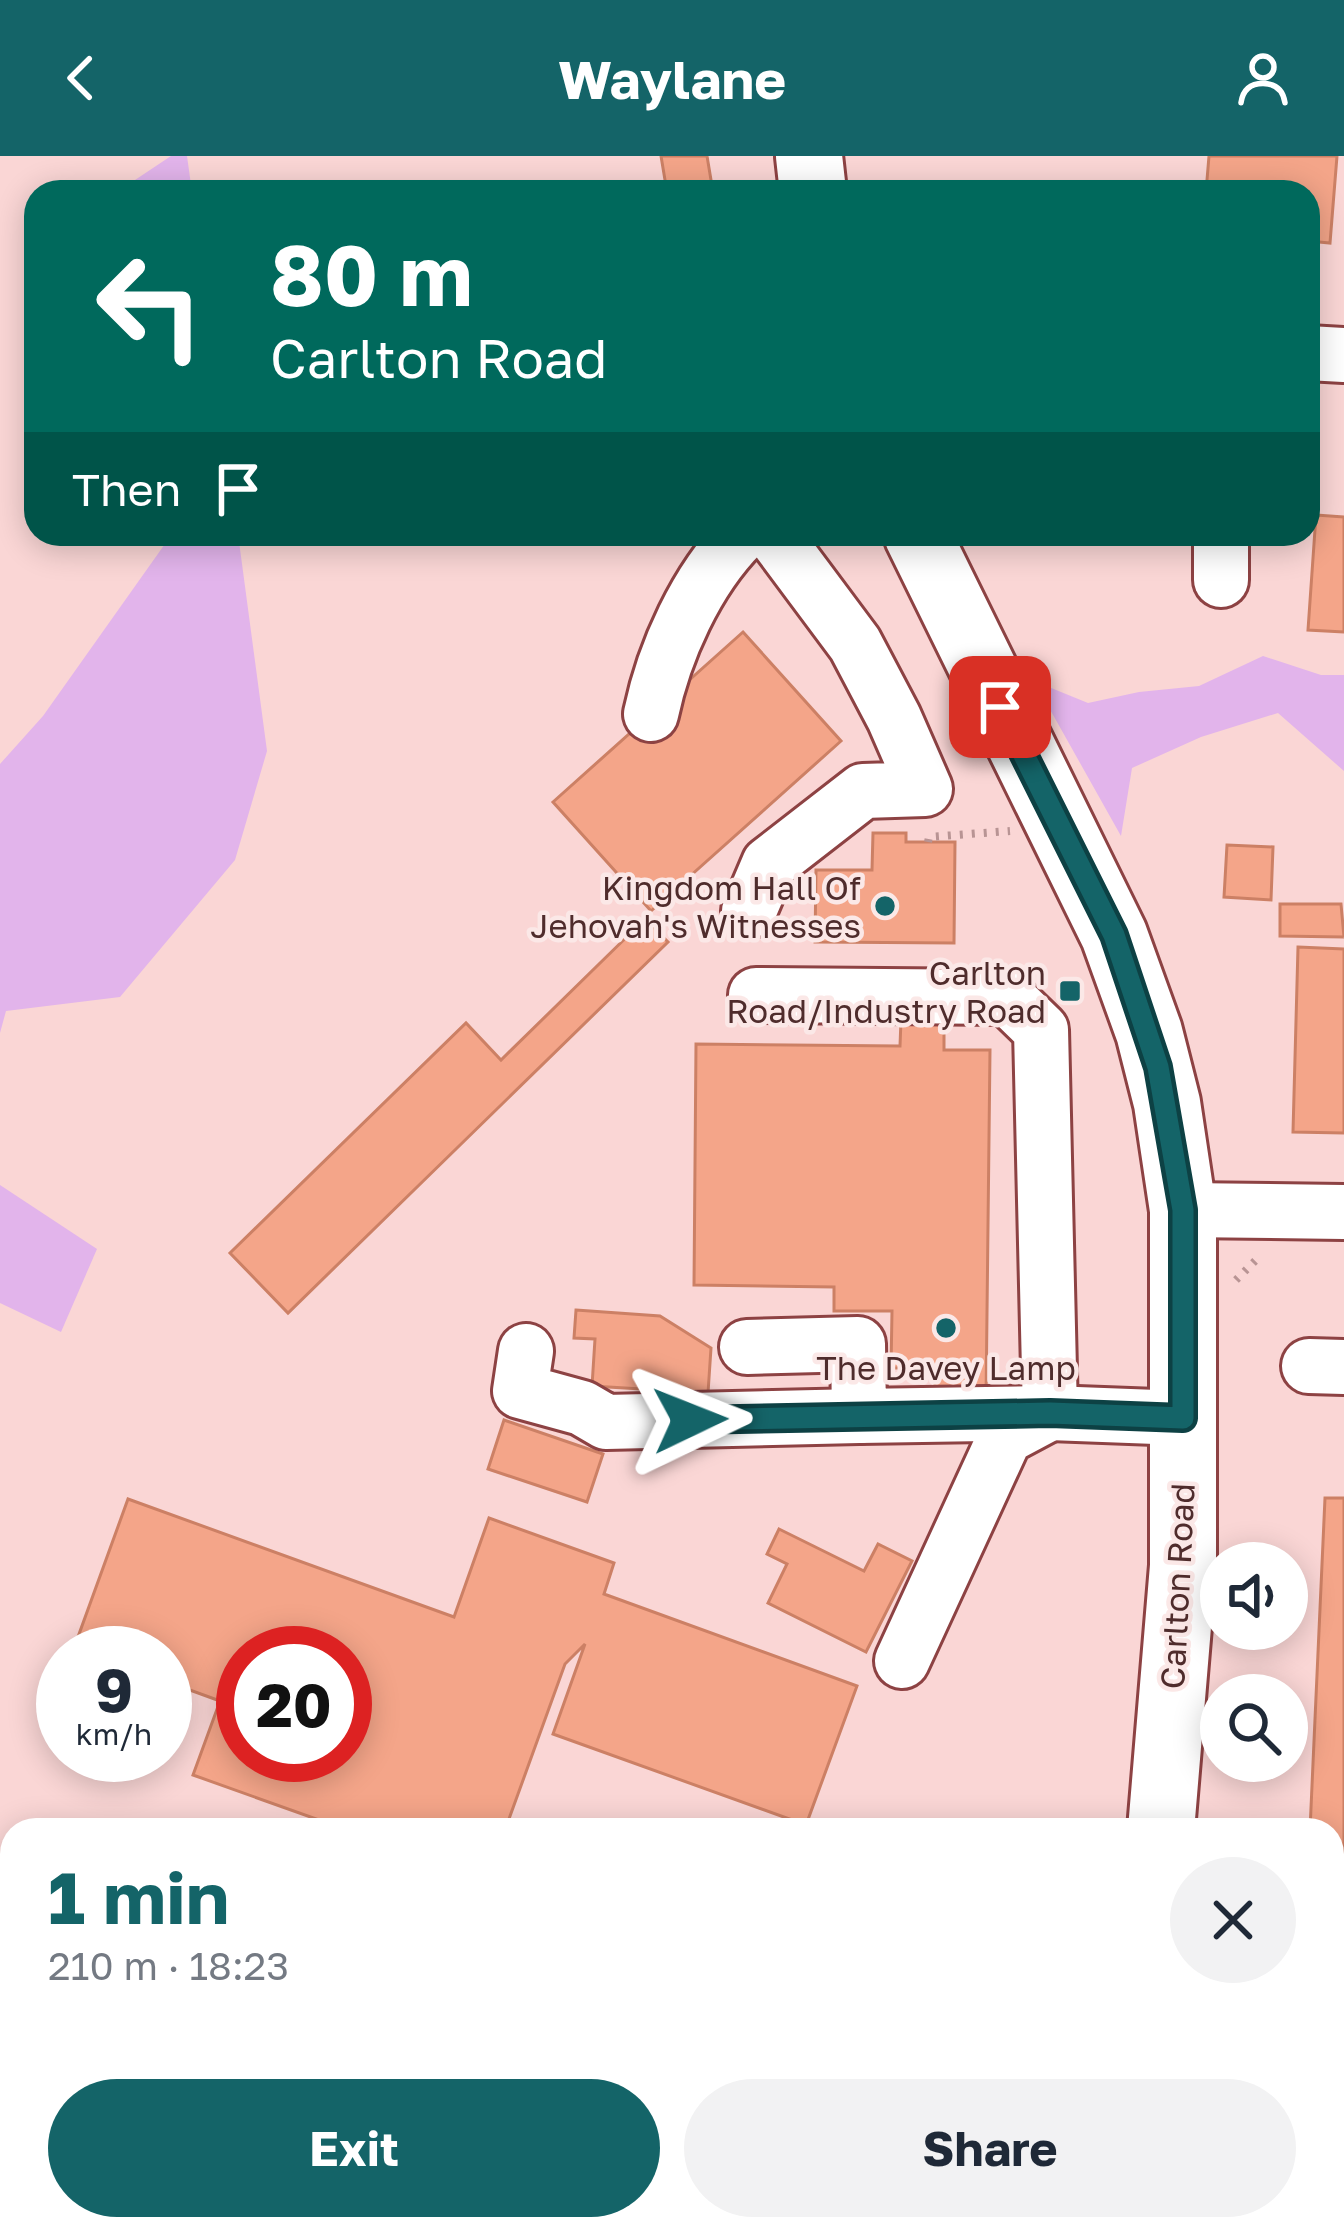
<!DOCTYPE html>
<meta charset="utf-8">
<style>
body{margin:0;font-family:"Golos Text",sans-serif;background:#f2f2f3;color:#1f2937;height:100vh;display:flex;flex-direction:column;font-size:45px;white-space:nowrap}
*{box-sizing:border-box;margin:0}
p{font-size:39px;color:#747a83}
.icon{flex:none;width:66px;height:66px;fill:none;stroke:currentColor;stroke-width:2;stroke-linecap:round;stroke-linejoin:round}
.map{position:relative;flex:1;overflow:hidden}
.sheet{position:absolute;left:0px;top:1662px;width:1344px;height:423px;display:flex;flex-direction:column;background:#fff;border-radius:36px 36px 0 0;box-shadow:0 6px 30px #0003}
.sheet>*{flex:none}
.top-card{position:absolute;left:24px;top:24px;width:1296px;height:366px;border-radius:36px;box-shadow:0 6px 30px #0003;background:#00695c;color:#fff;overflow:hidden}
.tools{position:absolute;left:1200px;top:1386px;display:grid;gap:24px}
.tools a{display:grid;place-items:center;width:108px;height:108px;border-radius:50%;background:#fff;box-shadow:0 6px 30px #0003;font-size:60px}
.speed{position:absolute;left:36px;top:1470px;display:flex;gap:24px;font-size:60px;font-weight:700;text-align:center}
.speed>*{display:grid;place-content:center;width:156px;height:156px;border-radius:50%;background:#fff;box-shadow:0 6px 30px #0003;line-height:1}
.speed small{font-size:30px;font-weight:400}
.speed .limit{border:18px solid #d22;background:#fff;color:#111}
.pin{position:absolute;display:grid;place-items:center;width:102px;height:102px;color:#fff;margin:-51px;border-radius:24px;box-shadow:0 6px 18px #0006}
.me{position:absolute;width:132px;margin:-66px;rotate:88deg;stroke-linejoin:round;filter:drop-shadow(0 0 9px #0008)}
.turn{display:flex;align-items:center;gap:42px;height:252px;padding:0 48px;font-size:54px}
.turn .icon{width:156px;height:156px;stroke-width:2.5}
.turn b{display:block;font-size:84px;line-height:102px}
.then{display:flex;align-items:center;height:114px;padding:0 48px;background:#0003;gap:24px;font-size:45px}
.round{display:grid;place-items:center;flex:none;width:126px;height:126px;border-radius:63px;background:#f2f2f3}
.summary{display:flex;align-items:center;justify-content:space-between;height:204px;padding:0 48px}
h1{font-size:72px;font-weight:700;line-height:90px;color:#146468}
.primary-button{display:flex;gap:24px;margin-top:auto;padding:24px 48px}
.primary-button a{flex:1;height:138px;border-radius:72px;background:#146468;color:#fff;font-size:48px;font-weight:700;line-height:138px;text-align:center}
.primary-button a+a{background:#f2f2f3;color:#1f2937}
header{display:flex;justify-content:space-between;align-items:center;height:156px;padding:0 48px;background:#146468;color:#fff;font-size:54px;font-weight:700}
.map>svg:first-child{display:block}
.green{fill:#e2b4eb}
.building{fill:#f4a589;stroke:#cc8065;stroke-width:3;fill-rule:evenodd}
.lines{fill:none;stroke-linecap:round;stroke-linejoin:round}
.minor-casing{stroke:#8d4243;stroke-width:60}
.major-casing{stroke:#8d4243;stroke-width:72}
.path{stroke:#b89494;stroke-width:8;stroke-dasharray:3 9;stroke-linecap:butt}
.minor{stroke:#fff;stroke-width:54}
.major{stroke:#fff;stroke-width:66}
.route-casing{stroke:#0d4144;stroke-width:30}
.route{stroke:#146468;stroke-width:21}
.poi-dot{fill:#146468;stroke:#fbe8e7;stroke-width:4.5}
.labels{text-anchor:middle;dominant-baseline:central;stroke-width:9;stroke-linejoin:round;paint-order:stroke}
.poi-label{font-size:33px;fill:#4f2c2c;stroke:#fbe8e7;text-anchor:end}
.street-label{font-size:33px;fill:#4f2c2c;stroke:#fbe8e7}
</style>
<header><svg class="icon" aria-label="back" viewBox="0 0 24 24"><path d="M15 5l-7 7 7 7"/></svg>Waylane<svg class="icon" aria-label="person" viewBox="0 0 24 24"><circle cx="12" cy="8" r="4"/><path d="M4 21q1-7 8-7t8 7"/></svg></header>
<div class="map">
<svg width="1344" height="2084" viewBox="0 0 1344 2084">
<rect width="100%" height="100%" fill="#fad6d5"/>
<g class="green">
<polygon points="171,0 187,0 192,36 136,36 135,24"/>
<polygon points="172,378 238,378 267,595 235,704 120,841 6,855 0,877 0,608 43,560"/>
<polygon points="1263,500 1321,519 1344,519 1344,615 1278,557 1201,581 1132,612 1121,680 1034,525 1088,547 1139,536 1199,530"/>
<polygon points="0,1029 97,1093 61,1176 0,1147"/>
<polygon points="1101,2073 1177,2073 1175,2084 1096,2084"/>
</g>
<g class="building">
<polygon points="661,0 707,0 713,36 667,36"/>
<polygon points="1209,0 1337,0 1330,87 1308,85 1308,36 1206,36"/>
<polygon points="1316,359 1344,361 1344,476 1308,474"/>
<polygon points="743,476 841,585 651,755 553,646"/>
<polygon points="873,677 906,677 906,686 955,686 954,787 815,786 816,714 872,714"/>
<polygon points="1227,689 1273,691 1271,744 1224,741"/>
<polygon points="1280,748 1341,748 1344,781 1280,780"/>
<polygon points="645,763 668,786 288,1157 230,1097 466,867 501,904"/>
<polygon points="1298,791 1344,793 1344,977 1293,976"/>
<polygon points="901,864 944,864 944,894 990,894 986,1245 935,1244 935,1212 891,1212 892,1155 834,1155 834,1131 694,1129 696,888 900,890"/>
<polygon points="576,1154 660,1160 711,1192 708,1237 592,1230 595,1183 574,1182"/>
<polygon points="504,1264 603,1298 587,1346 488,1313"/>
<polygon points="1325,1342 1344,1342 1344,1817 1332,1816 1332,1674 1310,1674"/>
<path d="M128 1343 454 1461 489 1362 614 1407 604 1438 857 1530 806 1669 553 1578 585 1488 565 1508 505 1674H347L193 1619 220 1545 165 1525V1497H87L74 1492ZM243 1497H345V1599H243Z"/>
<polygon points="779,1373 864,1415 878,1388 912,1405 866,1496 768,1447 787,1408 767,1398"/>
<polygon points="1332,1988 1344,1989 1344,2031 1332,2030"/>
</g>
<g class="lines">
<defs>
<g id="minor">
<polyline points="1308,197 1344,199"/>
<polyline points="1221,424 1221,378"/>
<path d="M651 558C664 496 696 424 742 378"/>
<polyline points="749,755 769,708 863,635 925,633 894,562 855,488 773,378"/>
<polyline points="756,839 1007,841 1041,874 1050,1257 1005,1281 902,1505"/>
<polyline points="1183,1054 1344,1056"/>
<polyline points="747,1191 858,1188 859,1260 1050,1257 1183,1262"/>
<polyline points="526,1195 520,1235 582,1252 606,1266 859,1260"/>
<polyline points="1309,1210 1344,1211"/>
<polyline points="1332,1879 1344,1880"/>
</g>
<g id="major">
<polyline points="809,0 813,36"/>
<polyline points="917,378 1114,779 1149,876 1167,947 1183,1054 1183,1410 1161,1674"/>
<polyline points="1035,2084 1045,2073"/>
</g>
</defs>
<use href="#minor" class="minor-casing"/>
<use href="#major" class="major-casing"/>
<g class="path">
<polyline points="928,686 929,681 1010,675"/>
<polyline points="1236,1124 1259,1101"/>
<polyline points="926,2084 944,2073"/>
<polyline points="1189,2084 1191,2073"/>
</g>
<use href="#minor" class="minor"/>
<use href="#major" class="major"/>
</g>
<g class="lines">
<defs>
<polyline id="route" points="690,1264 1050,1257 1183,1262 1183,1054 1158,911 1114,779 1000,551"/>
</defs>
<use href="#route" class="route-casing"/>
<use href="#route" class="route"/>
</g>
<g class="poi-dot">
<circle cx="885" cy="750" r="12"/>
<rect x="1058" y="823" width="24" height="24" rx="6"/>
<circle cx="946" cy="1172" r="12"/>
</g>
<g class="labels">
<g class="poi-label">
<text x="861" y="731">Kingdom Hall Of<tspan x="861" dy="38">Jehovah's Witnesses</tspan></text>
<text x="1046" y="816">Carlton<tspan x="1046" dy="38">Road/Industry Road</tspan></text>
<text x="946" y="1211" text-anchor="middle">The Davey Lamp</text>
</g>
<g class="street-label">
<text transform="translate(1177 1430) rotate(-87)">Carlton Road</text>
</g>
</g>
</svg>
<div class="tools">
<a><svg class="icon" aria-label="sound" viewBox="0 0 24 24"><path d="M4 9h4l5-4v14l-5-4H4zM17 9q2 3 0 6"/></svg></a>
<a><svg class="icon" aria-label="search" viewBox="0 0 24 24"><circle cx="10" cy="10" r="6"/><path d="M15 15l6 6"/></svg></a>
</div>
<div class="speed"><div>9<small>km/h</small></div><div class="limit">20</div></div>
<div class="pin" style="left:1000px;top:551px;background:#d93025"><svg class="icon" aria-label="arrive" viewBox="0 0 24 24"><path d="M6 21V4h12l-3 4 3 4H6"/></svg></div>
<svg class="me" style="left:690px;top:1264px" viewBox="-20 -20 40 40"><path d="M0-17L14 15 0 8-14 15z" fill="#146468" stroke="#fff" stroke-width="4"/></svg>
<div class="top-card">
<div class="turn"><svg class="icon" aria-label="left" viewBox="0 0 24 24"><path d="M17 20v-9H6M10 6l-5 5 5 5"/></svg><div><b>80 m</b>Carlton Road</div></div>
<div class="then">Then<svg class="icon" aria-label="arrive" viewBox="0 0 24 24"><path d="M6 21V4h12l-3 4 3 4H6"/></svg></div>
</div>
<section class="sheet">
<div class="summary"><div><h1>1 min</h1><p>210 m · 18:23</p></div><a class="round"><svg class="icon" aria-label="close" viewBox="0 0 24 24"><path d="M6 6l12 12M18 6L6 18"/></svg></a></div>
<div class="primary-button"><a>Exit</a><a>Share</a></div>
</section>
</div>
